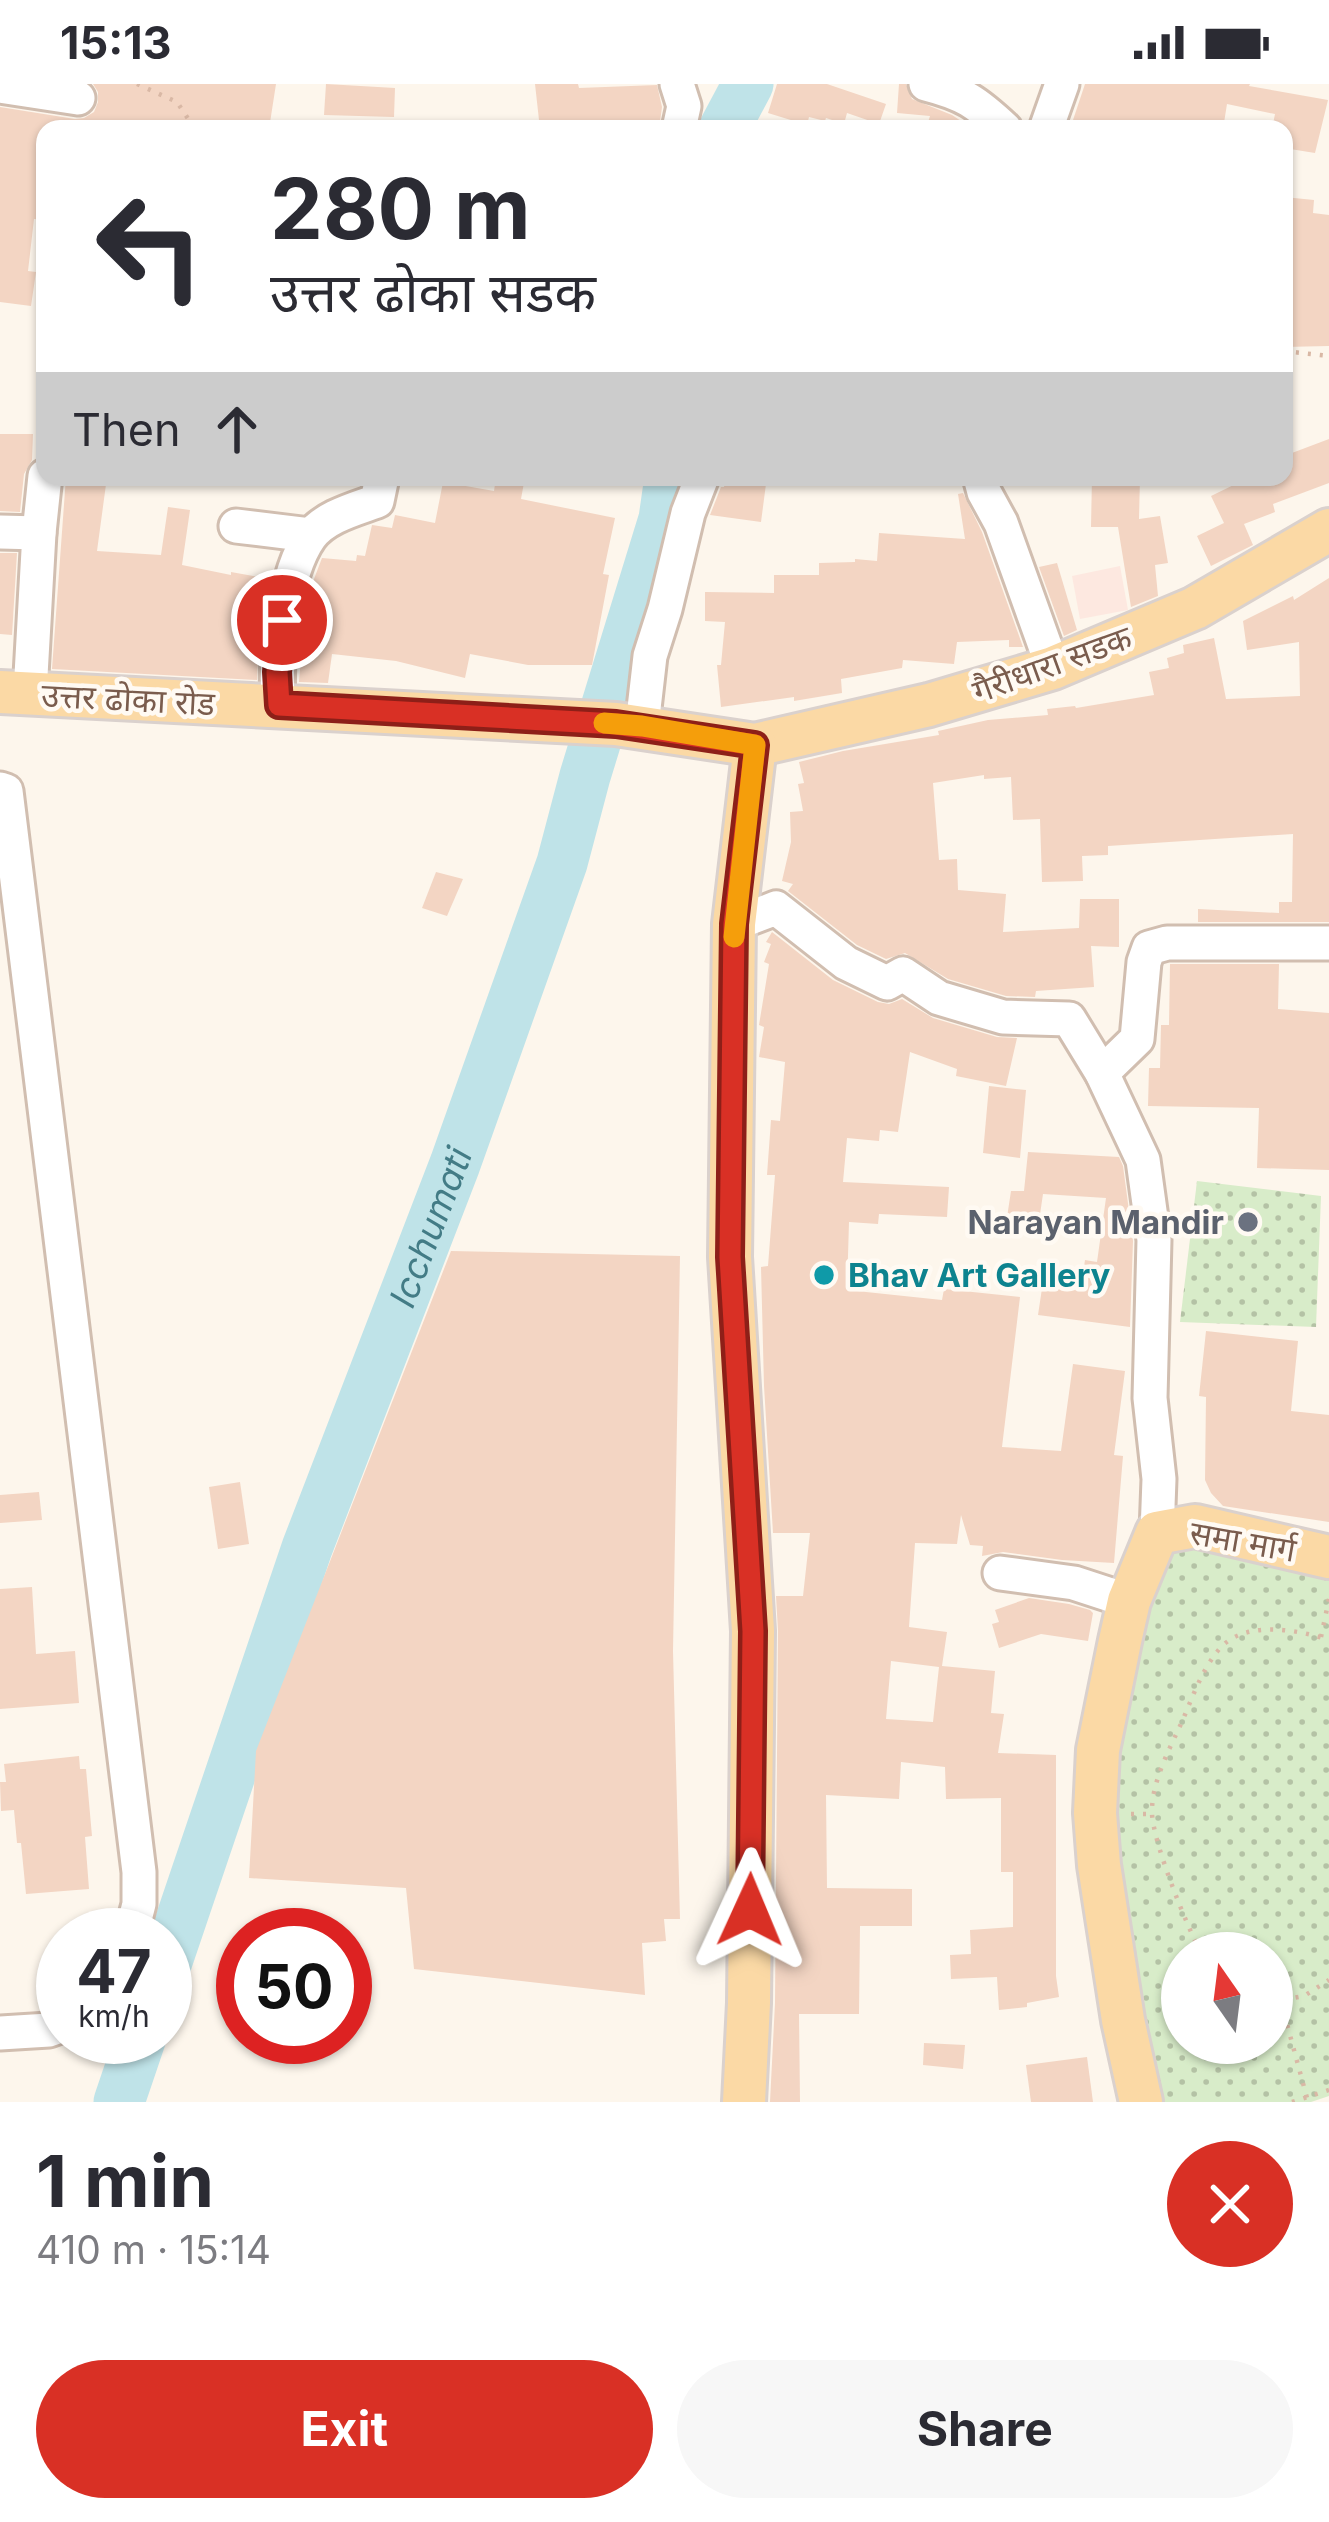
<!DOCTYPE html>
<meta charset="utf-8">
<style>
body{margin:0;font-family:Inter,"Noto Sans Devanagari",sans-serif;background:#f7f7f7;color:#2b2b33;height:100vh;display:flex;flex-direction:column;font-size:45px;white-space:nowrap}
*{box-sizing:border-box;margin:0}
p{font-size:39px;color:#7c7c81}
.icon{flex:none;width:66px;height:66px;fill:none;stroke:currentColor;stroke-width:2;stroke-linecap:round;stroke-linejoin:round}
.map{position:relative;height:2018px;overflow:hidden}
.details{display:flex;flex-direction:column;background:#fff;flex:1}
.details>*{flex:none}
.banner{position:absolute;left:36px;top:36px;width:1257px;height:366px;border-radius:24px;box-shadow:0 3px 9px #0004;background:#fff;color:#2b2b33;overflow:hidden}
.needle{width:78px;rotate:346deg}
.fabs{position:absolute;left:1161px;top:1848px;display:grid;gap:24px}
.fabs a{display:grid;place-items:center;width:132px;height:132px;border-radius:50%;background:#fff;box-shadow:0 3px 9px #0004;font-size:60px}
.speed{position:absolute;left:36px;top:1824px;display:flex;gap:24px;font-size:60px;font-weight:700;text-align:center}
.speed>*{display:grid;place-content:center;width:156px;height:156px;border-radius:50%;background:#fff;box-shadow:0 3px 9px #0004;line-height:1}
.speed small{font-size:30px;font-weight:400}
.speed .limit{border:18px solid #d22;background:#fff;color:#111}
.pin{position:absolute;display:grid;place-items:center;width:102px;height:102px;color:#fff;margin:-51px;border:6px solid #fff;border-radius:50%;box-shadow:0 3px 12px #0007}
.me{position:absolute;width:132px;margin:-66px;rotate:1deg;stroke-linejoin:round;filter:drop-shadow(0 0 9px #0008)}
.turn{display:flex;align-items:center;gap:42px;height:252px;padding:0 36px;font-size:54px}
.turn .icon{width:156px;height:156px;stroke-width:2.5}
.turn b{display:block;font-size:84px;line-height:102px}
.then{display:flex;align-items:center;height:114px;padding:0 36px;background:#0003;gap:24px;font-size:45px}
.round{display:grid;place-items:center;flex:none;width:126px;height:126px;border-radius:63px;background:#f7f7f7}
.summary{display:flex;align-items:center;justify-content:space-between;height:204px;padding:0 36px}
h1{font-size:72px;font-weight:700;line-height:90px}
.action{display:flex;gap:24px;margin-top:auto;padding:24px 36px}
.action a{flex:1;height:138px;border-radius:72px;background:#d93025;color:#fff;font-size:48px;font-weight:700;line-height:138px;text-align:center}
.action a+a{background:#f7f7f7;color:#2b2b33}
.status{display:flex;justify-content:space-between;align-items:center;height:84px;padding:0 60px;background:#fff;direction:ltr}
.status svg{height:33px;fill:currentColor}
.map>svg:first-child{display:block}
.commercial{fill:#fde8e0}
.grass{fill:url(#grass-dots);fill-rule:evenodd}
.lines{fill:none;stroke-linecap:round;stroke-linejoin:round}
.river{stroke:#bfe3e8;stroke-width:51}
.building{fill:#f3d5c3;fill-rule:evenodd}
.minor-casing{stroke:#d1beb0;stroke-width:39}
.major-casing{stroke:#dad1cd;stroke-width:48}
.path{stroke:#d9b8a5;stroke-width:4.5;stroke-dasharray:3 9;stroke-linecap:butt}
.minor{stroke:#fff;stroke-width:33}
.major{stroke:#fbd9a5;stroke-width:42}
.route-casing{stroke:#8d1f18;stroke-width:30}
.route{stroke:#d93025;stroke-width:21}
.slow{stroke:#f59e0b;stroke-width:21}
.worship-dot{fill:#6b7280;stroke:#fffaf3;stroke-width:4.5}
.culture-dot{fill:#0f9aa8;stroke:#fffaf3;stroke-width:4.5}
.labels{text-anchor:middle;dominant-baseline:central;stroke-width:9;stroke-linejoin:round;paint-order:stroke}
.street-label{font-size:33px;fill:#7a5c4d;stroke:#fffaf3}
.worship-label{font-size:33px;font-weight:bold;fill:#5b616d;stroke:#fffaf3;text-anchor:end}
.culture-label{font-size:33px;font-weight:bold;fill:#0d838f;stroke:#fffaf3;text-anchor:start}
.water-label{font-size:36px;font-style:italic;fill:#437c86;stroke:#fffaf3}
</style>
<div class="status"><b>15:13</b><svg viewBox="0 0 49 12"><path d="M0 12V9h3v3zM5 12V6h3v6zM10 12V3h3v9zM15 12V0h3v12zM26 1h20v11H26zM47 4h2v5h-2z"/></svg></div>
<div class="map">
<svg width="1329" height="2018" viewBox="0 0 1329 2018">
<defs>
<pattern id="grass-dots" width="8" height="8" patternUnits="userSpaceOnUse" patternTransform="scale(3)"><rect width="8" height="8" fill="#d8ecc9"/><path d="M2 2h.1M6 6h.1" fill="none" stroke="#b4c2a5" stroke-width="1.8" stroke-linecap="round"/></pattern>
</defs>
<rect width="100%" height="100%" fill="#fdf6ec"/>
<polygon class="commercial" points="1120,482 1128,526 1080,535 1072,492"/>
<g class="grass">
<polygon points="1197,1097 1321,1112 1316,1243 1180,1238"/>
<path d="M1189 1460 1329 1484V2012L1311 2018H1157L1135 1923 1109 1699 1149 1516 1167 1476 1176 1466ZM1182 1869H1272V1959H1182Z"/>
</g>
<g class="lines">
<g class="river">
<polyline points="724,45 748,0"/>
<path id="s1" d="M165 1883 307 1464 455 1080 562 779 585 692 664 435 670 393"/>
<polyline points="119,2018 141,1953"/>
</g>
</g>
<g class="building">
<polygon points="93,0 276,0 269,45 45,45 45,136 34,135 28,187 36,188 31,222 0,218 0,23 75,35 84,34 94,28 98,18 98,8"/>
<polygon points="326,0 395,4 394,33 324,31"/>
<polygon points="535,0 578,0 579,4 657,1 662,23 659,45 540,45"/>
<polygon points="777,0 827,0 886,20 879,40 847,29 844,40 826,34 825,37 809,33 807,41 768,29"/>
<polygon points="899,0 906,0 912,15 952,31 973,45 926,45 930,32 897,29"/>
<polygon points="1085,0 1250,0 1249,2 1328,16 1315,69 1284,64 1284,45 1272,45 1275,30 1227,20 1223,45 1070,45"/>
<polygon points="1284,113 1314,116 1313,129 1329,131 1329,262 1284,263"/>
<polygon points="0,350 33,350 32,376 24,390 20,428 0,427"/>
<polygon points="1329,355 1329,399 1273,420 1275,428 1244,440 1253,461 1211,482 1197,452 1224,439 1211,412 1250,393 1284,393 1284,372"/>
<polygon points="66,393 107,393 97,467 161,471 168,423 190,426 182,481 231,491 231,488 270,495 259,556 257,596 52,585"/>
<polygon points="496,393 525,393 521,415 615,434 603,490 609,491 592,581 528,581 470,570 465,594 396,577 332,570 328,599 299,598 304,538 314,495 322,474 356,477 357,471 365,472 372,441 392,444 395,431 435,439 443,398 494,407"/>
<polygon points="1092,393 1140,393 1139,435 1160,432 1168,479 1155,481 1158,512 1131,523 1118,443 1091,443"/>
<polygon points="726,394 766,400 761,438 710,431 721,403 724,403"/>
<polygon points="963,409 982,448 1023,563 1009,563 1009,556 957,558 954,580 903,576 902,584 841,595 842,609 794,617 794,613 721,623 717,581 721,581 725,538 705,537 705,508 774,509 774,491 819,491 819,479 855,478 855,475 877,477 879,449 965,455 958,410"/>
<polygon points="0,469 17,469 12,551 0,550"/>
<polygon points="1057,479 1077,546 1064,552 1039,483"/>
<polygon points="1329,494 1329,838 1198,838 1198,825 1279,829 1279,818 1292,818 1293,750 1108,762 1108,771 1082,772 1083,797 1042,798 1040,735 1013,736 1011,693 984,695 984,691 933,699 939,776 957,775 958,806 1006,810 1003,848 1079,844 1080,815 1119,815 1119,863 1091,862 1094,903 1036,907 1035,913 1006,912 948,895 905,869 886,875 857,861 788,807 793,800 782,797 791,758 790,728 803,727 798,700 804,699 799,678 843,667 939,651 938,647 988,636 1048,631 1047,625 1075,622 1076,624 1154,611 1149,588 1169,584 1167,574 1184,569 1183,561 1214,554 1226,615 1300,612 1299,558 1247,566 1243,537 1293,512 1294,516"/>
<polygon points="436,788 463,795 447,832 422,824"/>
<path d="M772 848 833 896 878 918 889 920 902 915 933 934 997 953 1017 954 1006 1002 956 992 957 985 910 968 898 1048 880 1046 879 1057 847 1054 843 1098 949 1103 947 1133 879 1130 878 1140 849 1138 847 1206 942 1216 944 1205 1020 1213 1002 1363 1061 1367 1073 1280 1125 1287 1114 1371 1123 1372 1114 1479 1062 1476 1003 1468 982 1472 983 1462 970 1461 961 1431 957 1460 915 1459 909 1543 947 1548 942 1582 995 1587 991 1629 1004 1630 998 1669 1056 1671V1892L1059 1913 1027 1919V1923L999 1926 997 1893 951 1895 950 1871 971 1870 970 1846 1013 1843V1788H1001V1714L946 1715 945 1683 901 1678 899 1715 826 1711 827 1804 912 1805V1842H860L859 1930H799L800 2018H770L775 1919 778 1547 776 1512H803L810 1449H773L764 1302 761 1183 768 1182 775 1091H767L771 1036 780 1037 785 978 759 973 764 943 759 941 769 880 764 878 771 860 766 858ZM891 1577 939 1583 933 1638 886 1635Z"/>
<polygon points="1170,880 1279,880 1278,925 1329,929 1329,1086 1257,1084 1259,1024 1148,1022 1149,984 1160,984 1161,941 1169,941"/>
<polygon points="989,1002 1026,1006 1020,1074 983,1069"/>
<polygon points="1028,1068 1119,1073 1123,1082 1133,1157 1130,1243 1038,1231 1044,1191 1082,1196 1085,1176 1097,1178 1106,1114 1043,1110 1038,1144 1006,1140 1011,1107 1024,1107"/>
<polygon points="451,1167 680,1172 673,1567 680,1835 664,1835 666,1857 642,1859 645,1911 414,1885 406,1804 249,1794 256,1667"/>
<polygon points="1206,1247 1298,1257 1291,1327 1329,1331 1329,1438 1223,1422 1211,1409 1205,1396 1206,1313 1199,1312"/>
<polygon points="240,1398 249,1460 218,1465 209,1403"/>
<polygon points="39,1408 42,1436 0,1439 0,1411"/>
<polygon points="32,1503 36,1570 75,1567 79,1619 0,1625 0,1505"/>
<polygon points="1029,1514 1069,1520 1090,1526 1093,1529 1088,1557 1041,1550 999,1564 992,1540 999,1538 995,1526"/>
<polygon points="79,1672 80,1685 86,1685 92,1752 85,1753 89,1805 26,1810 21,1759 17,1759 14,1726 1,1727 0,1698 6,1698 4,1680"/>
<polygon points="924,1959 965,1961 963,1985 923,1981"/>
<polygon points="1087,1973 1093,2018 1031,2018 1026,1981"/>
</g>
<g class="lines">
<defs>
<g id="minor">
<polyline points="677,0 684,22 679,45"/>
<path d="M926 0C965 10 976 18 1005 45"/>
<polyline points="0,2 78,14"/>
<polyline points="1046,45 1062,0"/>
<polyline points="980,393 984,408 1001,439 1053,584"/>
<polyline points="236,442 310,451"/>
<polyline points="0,448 39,449"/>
<polyline points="30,609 39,449 45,392"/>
<path d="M279 621C273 579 285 488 310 453 324 433 355 425 377 417L382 393"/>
<polyline points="642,642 650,572 665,525 688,429 702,393"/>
<polyline points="0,705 6,707 139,1788 139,1820 131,1851"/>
<polyline points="734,840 776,824 846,879 887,899 903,890 939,914 1003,933 1069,935 1102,989 1143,1076 1154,1156 1150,1314 1159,1395 1157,1449"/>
<polyline points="1102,989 1137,955 1144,878 1149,864 1167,859 1329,859"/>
<polyline points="1000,1489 1074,1499 1129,1517"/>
<polyline points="0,1949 49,1946 63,1941"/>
</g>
<g id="major">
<polyline points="0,608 616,640 755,661 929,621 1053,584 1195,524 1329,446"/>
<polyline points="744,2018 749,1919 753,1547 730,1173 734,840 755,661"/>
<polyline points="1141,2018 1123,1936 1099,1781 1095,1729 1098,1666 1120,1557 1129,1517 1157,1449 1195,1442 1329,1473"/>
</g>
</defs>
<use href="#minor" class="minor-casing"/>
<use href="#major" class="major-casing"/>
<g class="path">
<polyline points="137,0 177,18 195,45"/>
<polyline points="1284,267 1329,272"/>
<polyline points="1321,1553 1329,1515"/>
<polyline points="1131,1730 1152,1730"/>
<path d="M1201 1869C1186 1840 1154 1761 1152 1730 1151 1700 1168 1668 1180 1642 1191 1618 1200 1589 1217 1568 1241 1535 1296 1545 1329 1556"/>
<polyline points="1272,1918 1304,1912 1329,1896"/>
<polyline points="1281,1918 1307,2014"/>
<polyline points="1292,2018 1329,2006"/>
</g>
<use href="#minor" class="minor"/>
<use href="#major" class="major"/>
</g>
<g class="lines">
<defs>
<polyline id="route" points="282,536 277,588 279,621 616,640 755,661 734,840 730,1173 753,1547 750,1826"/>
</defs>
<use href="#route" class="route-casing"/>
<use href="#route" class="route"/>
<polyline class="slow" points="604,639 642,642 755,661 734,853"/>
</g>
<circle class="worship-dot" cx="1248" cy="1138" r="12"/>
<circle class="culture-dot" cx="824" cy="1191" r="12"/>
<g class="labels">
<g class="street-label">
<text transform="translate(1052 580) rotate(-20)">गैरीधारा सडक</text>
<text transform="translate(128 615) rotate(3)">उत्तर ढोका रोड</text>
<text transform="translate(1243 1457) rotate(10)">समा मार्ग</text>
</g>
<g class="worship-label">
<text x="1224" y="1138">Narayan Mandir</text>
</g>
<g class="culture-label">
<text x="848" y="1191">Bhav Art Gallery</text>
</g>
<g class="water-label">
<text stroke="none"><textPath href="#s1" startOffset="786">Icchumati</textPath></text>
</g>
</g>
</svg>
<div class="fabs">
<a><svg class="needle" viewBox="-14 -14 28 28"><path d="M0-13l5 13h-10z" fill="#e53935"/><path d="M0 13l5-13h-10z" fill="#7c7c81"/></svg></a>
</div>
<div class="speed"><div>47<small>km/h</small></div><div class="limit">50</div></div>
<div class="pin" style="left:282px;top:536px;background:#d93025"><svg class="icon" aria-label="arrive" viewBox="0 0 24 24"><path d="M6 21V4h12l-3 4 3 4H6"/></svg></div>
<svg class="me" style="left:750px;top:1826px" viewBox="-20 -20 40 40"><path d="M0-17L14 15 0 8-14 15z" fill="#d93025" stroke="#fff" stroke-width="4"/></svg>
<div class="banner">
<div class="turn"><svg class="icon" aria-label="left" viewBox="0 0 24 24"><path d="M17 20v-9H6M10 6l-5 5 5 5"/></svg><div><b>280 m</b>उत्तर ढोका सडक</div></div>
<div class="then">Then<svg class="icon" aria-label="ahead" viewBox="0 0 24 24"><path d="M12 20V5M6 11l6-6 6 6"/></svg></div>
</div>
</div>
<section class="details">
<div class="summary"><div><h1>1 min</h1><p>410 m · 15:14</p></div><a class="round" style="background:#d93025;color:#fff"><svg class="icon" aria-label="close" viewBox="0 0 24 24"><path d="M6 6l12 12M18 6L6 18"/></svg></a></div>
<div class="action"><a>Exit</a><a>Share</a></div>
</section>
